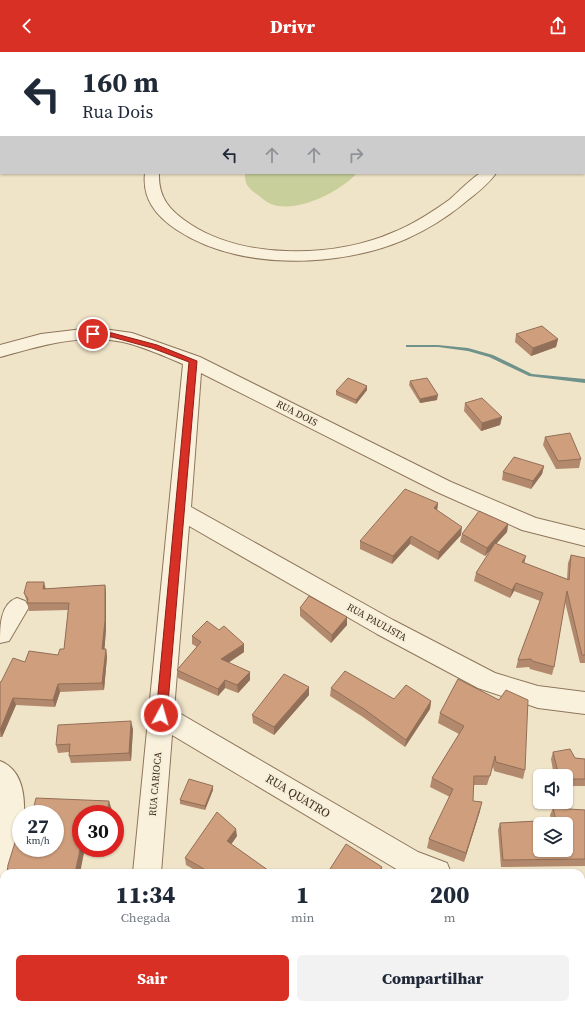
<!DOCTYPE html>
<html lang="pt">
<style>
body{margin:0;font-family:"Source Serif 4",serif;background:#f2f2f3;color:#1f2937;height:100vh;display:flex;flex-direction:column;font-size:15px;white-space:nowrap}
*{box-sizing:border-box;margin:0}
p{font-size:13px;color:#747a83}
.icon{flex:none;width:22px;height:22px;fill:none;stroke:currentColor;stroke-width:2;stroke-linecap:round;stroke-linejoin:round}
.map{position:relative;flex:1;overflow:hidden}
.panel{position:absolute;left:0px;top:817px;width:585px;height:140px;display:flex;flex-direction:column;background:#fff;border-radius:12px 12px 0 0;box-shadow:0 1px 3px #0004}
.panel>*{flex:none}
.top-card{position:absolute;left:0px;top:0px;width:585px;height:122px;box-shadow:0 1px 3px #0004;background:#fff;color:#1f2937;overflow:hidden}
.buttons{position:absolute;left:533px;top:717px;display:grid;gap:8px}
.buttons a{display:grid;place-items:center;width:40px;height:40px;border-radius:6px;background:#fff;box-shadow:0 1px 3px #0004;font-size:20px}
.speed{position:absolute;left:12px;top:753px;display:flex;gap:8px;font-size:20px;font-weight:700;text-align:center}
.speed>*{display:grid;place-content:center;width:52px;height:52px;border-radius:50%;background:#fff;box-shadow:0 1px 3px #0004;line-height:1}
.speed small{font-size:10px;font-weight:400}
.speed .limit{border:6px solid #d22;background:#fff;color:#111}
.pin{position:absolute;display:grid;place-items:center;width:34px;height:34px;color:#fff;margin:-17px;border:2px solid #fff;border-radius:50%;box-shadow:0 1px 4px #0007}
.me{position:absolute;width:44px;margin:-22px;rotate:6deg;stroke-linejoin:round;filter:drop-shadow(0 0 3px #0008)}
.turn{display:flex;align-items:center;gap:14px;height:84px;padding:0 16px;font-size:18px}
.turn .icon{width:52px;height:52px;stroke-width:2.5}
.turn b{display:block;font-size:28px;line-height:34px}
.lanes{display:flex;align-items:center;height:38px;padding:0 16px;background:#0003;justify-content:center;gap:20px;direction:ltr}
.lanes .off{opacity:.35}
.eta{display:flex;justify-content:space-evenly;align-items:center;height:68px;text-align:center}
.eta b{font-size:24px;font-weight:800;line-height:28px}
.button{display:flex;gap:8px;margin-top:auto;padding:8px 16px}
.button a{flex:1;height:46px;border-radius:6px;background:#d93025;color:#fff;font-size:16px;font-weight:800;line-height:46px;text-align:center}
.button a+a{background:#f2f2f3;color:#1f2937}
header{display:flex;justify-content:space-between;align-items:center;height:52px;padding:0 16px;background:#d93025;color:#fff;font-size:18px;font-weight:800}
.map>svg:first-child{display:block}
.green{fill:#c9cf9b}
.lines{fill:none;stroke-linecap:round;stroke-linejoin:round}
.stream{fill:#6f938a;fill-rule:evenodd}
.minor-casing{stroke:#8d765c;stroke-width:2}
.minor{fill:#faf1dc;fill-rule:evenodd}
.wall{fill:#b2896c}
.shaded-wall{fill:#916f58}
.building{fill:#cf9f7d;stroke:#916f58;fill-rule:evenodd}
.route{fill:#d93025;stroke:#8d1f18}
.labels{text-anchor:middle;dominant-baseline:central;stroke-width:4;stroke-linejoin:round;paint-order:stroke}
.street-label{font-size:10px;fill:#3d2e20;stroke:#f7eed8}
.near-street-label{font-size:12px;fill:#3d2e20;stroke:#f7eed8}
</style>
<header><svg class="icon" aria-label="back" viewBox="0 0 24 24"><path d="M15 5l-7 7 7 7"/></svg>Drivr<svg class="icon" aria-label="share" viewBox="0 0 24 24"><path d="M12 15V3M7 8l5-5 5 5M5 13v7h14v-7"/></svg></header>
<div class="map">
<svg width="585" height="957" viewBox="0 0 585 957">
<rect width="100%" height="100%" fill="#f0e4c8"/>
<g class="green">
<polygon points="63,0 263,0 62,1"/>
<path d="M245 121H357C340 140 296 162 271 152 266 150 262 146 258 143 249 137 244 132 245 121Z"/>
</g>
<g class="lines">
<g class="stream">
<rect x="0" y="37" width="1" height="3"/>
<polygon points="406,293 438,293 468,296 493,303 532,322 585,327 585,331 529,324 489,305 468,299 438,295 406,295"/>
</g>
<defs>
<g id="minor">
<rect x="505" y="0" width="12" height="1"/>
<polygon points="584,12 585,12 584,21"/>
<path d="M145 121H159C158 146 170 159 190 172 245 208 335 206 394 180 414 172 432 160 449 148 455 143 476 122 481 121 486 120 492 121 496 121 488 133 474 143 463 152 446 166 426 178 406 187 340 216 239 219 177 178 156 164 142 147 145 121Z"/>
<path d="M83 277 111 278 132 281 200 305 451 430 536 466 585 478V494L522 478 437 440 201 321 191 455 393 568 495 621 538 634 585 640V662L538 656 478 636 377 582 189 474 174 658 418 800 447 811 451 821H404L398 818 172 683 161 821H133L183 312C164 304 144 295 123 290 80 281 41 294 0 305V293L41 282Z"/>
<path d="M17 546 25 549 29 555 9 589 0 591C0 574 0 552 17 546Z"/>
<path d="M0 709C21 717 25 741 24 762H21C21 782 19 802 11 821H4V826L0 828Z"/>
<polygon points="581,837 585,838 585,866 581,865"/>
<polygon points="143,953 175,953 177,957 145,957"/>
</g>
</defs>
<use href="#minor" class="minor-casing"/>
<use href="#minor" class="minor"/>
</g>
<g class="wall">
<polygon points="516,282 558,287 556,295 531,304 515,290"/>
<polygon points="410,329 437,348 420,351 409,333"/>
<polygon points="367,334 367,338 356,352 336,343 336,339"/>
<polygon points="465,351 502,365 500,373 481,379 464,359"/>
<polygon points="545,385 581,407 579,416 556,417 543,393"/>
<polygon points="544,414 542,422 531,437 502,428 503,420"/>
<polygon points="438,451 437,458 461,483 438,508 410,492 392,512 360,497 360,489"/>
<polygon points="508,472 507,480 496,492 524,511 567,527 568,511 571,503 585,506 585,611 580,611 565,550 554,615 552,623 530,617 529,615 516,616 518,608 540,549 514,539 510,546 474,529 476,521 493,495 485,504 460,490 462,482"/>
<polygon points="105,533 106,541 106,577 104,597 106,597 107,605 104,638 60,640 55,655 16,653 2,685 0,685 0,630 1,630 25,610 58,603 64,597 68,558 29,559 27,551 27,550 24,541 46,537"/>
<polygon points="300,556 347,573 331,591 300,564"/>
<polygon points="219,578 244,592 244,600 228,611 250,620 250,628 238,641 225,636 218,644 178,626 177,618 197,595 192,592 192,584"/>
<polygon points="458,627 525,718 523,727 494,719 493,714 487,733 473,733 473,749 480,759 464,810 427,796 429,787 450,745 430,735 432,726 459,682 438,671 440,661"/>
<polygon points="331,636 394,647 431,649 430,657 405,695 363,665 330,644"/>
<polygon points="309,643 274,683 253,671 252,663"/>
<polygon points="133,677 131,709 71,711 69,704 69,700 58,701 56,693"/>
<polygon points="553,700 575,706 585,709 585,734 566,734 566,724 554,724 551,707"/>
<polygon points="213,738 205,758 180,752 180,748"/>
<polygon points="553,756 585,758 585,814 501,815 498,778 500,771 551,768 550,763"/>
<polygon points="237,784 231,792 272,821 200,821 186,813 185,806"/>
<polygon points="88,796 105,796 105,799"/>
<polygon points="330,817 381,821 330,821"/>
<polygon points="545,953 578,953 578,957 557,957"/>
</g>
<g class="shaded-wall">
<polygon points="558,287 556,295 531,304 533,296"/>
<polygon points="367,334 367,338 356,352 356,348"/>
<polygon points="438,343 437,348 420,351 420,347"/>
<polygon points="502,365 500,373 481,379 482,371"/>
<polygon points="544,414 542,422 531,437 533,429"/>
<polygon points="438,451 437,459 434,456"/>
<polygon points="508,472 507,480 485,504 487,496"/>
<polygon points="462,475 461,483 438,508 439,500"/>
<polygon points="411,484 410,492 392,512 393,504"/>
<polygon points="526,504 524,512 522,510"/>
<polygon points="44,530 46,538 43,537"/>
<polygon points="516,531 514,539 510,546 512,538"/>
<polygon points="105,533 106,541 106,577 104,605 102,597"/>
<polygon points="347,565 347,573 331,591 332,583"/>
<polygon points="244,592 244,600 222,615 221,607"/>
<polygon points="106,597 107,605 104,638 102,631"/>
<polygon points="250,620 250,628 238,641 237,633"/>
<polygon points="225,628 225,636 218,644 218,637"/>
<polygon points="58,632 60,640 55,655 53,648"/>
<polygon points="309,635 309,643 274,683 274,675"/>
<polygon points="13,646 16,653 2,685 0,678"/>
<polygon points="431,649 430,657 405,695 406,688"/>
<polygon points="131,669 133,677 131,709 129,701"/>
<polygon points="213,734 213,738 205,758 205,754"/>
<polygon points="109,749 112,758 111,762 107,762"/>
<polygon points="482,750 480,759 464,810 466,801"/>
<polygon points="236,777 237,784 228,797 227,789"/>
<polygon points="81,793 81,796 85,796 80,821 75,821"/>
<polygon points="382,815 381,821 377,821"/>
</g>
<g class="building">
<polygon points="542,274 558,287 533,296 516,282"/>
<polygon points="348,326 367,334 356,348 336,339"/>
<polygon points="427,326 438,343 420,347 410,329"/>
<polygon points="482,346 502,365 482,371 465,351"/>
<polygon points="570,381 581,407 558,409 545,385"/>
<polygon points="514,405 544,414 533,429 503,420"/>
<polygon points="405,437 438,451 434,456 462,475 439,500 411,484 393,504 360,489"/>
<polygon points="479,459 508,472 487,496 462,482"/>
<polygon points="495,491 526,504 522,510 569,528 571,503 585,506 585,603 582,603 567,539 554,615 532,609 531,607 518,608 543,541 516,531 512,538 476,521"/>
<polygon points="27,530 44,530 43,537 105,533 105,569 102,597 106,597 102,631 58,632 53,648 13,646 0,678 0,630 1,630 13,606 25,610 29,599 58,603 60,597 64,597 69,551 27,551 28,547 24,541"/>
<polygon points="309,544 347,565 332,583 300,556"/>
<polygon points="207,569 219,578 224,574 244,592 221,607 250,620 237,633 225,628 218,637 177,618 201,590 192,584"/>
<polygon points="345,619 394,647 406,633 431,649 406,688 364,657 331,636"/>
<polygon points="284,622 309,635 274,675 252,663"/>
<polygon points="458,627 499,648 506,638 528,648 525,718 496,710 495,704 490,724 474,724 473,749 482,750 466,801 429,787 453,737 432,726 464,674 440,661"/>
<polygon points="131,669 129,701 69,704 70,692 56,693 58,673"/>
<polygon points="570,697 575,706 585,707 585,727 566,727 566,724 559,724 553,700"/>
<polygon points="189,727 213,734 205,754 180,748"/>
<polygon points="36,746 109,749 107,762 81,762 81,793 75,821 7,821 8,813 17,784 21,784 21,796 55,796 55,762 32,762"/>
<path d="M553 756 585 758V807L503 808 500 771 556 768ZM540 772H566V798H540Z"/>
<polygon points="217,760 236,777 227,789 272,821 211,821 185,806"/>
<polygon points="346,792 382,815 377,821 336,821 330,817"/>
<polygon points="451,953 456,953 478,957 450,957"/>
<polygon points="566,953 578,953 578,957"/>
</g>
<polygon class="route" points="93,280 112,281 157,293 197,309 167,663 165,666 157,666 156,663 189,310 152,296 112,285 91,284 91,281"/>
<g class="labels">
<g class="street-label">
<text transform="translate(297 361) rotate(27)">RUA DOIS</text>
<text transform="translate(377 570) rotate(29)">RUA PAULISTA</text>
<text transform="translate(155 732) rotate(-85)">RUA CARIOCA</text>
</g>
<g class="near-street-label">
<text transform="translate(298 744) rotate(31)">RUA QUATRO</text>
</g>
</g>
</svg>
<div class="buttons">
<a><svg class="icon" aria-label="sound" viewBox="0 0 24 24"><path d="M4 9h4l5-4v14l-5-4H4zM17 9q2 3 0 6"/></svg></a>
<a><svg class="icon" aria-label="layers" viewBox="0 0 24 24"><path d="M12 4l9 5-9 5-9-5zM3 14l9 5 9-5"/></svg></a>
</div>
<div class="speed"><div>27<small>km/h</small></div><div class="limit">30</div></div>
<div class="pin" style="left:93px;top:282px;background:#d93025"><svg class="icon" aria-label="arrive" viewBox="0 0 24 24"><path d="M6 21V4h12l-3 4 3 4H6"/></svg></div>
<svg class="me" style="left:161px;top:663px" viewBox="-20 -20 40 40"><circle r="17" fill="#d93025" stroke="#fff" stroke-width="3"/><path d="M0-11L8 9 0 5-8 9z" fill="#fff"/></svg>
<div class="top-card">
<div class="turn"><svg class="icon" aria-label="left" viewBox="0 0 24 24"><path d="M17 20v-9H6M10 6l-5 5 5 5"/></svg><div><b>160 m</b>Rua Dois</div></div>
<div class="lanes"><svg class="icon" aria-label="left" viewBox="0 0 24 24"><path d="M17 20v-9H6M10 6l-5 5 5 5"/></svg><svg class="icon off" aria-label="ahead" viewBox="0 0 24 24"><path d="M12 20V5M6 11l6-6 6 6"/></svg><svg class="icon off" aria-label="ahead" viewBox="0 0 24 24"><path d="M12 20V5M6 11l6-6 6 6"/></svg><svg class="icon off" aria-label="right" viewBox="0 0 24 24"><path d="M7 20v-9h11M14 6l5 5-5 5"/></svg></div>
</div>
<section class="panel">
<div class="eta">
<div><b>11:34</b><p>Chegada</p></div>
<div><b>1</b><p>min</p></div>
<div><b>200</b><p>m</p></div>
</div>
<div class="button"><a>Sair</a><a>Compartilhar</a></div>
</section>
</div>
